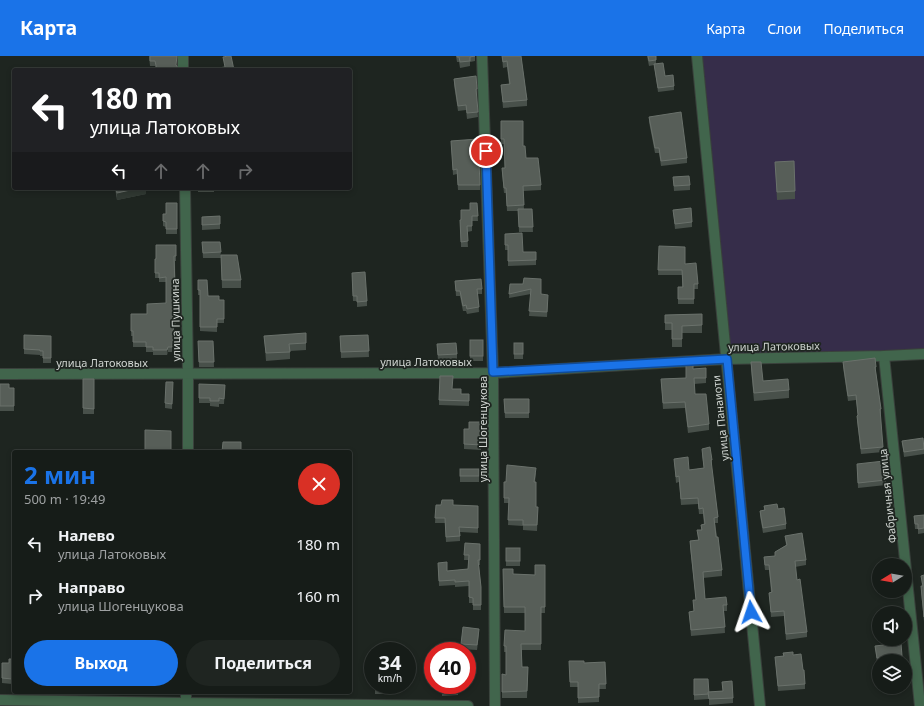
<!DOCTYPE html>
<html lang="ru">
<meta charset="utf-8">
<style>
body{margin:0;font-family:"Noto Sans",sans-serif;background:#1f2521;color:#f1f3f6;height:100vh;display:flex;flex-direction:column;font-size:15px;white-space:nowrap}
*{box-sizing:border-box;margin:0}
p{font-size:13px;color:#9ea1a2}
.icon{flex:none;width:22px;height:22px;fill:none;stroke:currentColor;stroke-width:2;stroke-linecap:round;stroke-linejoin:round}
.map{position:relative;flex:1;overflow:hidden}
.side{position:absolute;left:12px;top:394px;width:340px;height:244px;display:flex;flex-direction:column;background:#161c18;border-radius:4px;box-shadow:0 2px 6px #0003,0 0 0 1px #353a37}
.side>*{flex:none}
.hud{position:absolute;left:12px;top:12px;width:340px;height:122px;border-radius:4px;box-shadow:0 2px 6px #0003,0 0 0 1px #353a37;background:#202124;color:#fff;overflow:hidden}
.needle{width:26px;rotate:259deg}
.controls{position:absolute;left:872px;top:502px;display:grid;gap:8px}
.controls a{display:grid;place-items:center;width:40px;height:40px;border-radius:50%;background:#161c18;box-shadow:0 2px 6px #0003,0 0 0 1px #353a37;font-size:20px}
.speed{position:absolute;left:364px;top:586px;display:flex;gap:8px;font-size:20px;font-weight:700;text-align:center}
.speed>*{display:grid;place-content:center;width:52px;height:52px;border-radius:50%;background:#161c18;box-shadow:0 2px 6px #0003,0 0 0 1px #353a37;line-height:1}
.speed small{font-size:10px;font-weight:400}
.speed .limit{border:6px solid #d22;background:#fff;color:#111}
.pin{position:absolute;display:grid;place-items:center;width:34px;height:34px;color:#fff;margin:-17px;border:2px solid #fff;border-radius:50%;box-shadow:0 1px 4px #0007}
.me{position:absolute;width:44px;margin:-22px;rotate:355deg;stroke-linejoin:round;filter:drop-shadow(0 0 3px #0008)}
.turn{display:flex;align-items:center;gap:14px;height:84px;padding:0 12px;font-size:18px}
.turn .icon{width:52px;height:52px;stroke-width:2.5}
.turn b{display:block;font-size:28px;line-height:34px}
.lanes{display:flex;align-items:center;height:38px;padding:0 12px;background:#0003;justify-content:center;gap:20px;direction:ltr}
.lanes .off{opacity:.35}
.round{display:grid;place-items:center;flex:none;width:42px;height:42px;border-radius:21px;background:#1f2521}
.overview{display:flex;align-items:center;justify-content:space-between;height:68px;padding:0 12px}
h1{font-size:24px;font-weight:700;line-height:30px;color:#1a73e8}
.button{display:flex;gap:8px;margin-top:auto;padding:8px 12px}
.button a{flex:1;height:46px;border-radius:24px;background:#1a73e8;color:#fff;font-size:16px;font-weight:700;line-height:46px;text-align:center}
.button a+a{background:#1f2521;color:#f1f3f6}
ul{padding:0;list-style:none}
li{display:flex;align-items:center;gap:12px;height:52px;padding:0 12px}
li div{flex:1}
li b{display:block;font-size:15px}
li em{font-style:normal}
header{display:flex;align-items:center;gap:24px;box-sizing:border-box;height:56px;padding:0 20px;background:#1a73e8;color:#fff}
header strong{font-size:19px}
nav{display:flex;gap:22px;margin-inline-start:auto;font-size:14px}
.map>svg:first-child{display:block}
.green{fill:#362d4a}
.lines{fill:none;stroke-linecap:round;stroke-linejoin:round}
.minor-casing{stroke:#3a413c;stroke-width:12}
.tertiary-casing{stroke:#3a413c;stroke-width:12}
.minor{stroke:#41654c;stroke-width:10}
.tertiary{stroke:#41654c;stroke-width:10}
.wall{fill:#48504a}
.shaded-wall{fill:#313933}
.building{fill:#575e58;stroke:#6a716b}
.route-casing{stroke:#114b97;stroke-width:10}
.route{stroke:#1a73e8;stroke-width:7}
.labels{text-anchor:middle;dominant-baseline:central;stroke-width:3.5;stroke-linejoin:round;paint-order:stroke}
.street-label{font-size:11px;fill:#cfd4d0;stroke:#1e2520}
</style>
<header>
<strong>Карта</strong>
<nav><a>Карта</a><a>Слои</a><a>Поделиться</a></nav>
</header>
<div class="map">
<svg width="924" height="650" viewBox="0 0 924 650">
<rect width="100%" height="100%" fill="#1e2520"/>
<polygon class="green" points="697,0 924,0 924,298 727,303"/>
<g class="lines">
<defs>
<g id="minor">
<polyline points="183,0 183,14"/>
<polyline points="482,0 493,317 495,650"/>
<polyline points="185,132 188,318 188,396"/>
<polyline points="884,300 920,650"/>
<polyline points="0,318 493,317 727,303 884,300 924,298"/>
<polyline points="0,644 186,647 468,650"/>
<polyline points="186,650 186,636"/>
</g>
<polyline id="tertiary" points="697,0 760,650"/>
</defs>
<use href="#minor" class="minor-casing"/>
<use href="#tertiary" class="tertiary-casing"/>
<use href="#minor" class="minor"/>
<use href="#tertiary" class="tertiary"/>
</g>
<g class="wall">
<polygon points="149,0 177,9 178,12 179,14 156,14 155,10 150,10"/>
<polygon points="456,0 475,0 475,5 470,6 470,10 460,12 459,6 457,6"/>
<polygon points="502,0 521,0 527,44 527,50 503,52 501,29 509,28 507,11 503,12"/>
<polygon points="647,0 656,0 656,8 665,20 674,30 674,34 658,36 654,9 649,10"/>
<polygon points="476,20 477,38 476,38 478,61 467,63 466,54 458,55 454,29 454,23"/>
<polygon points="649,61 687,102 687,107 661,110 659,97 655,97 649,66"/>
<polygon points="501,65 523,90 526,102 541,129 541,134 523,135 524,153 532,153 533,176 519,176 518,155 507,155 506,137 504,137 502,117 502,112 505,112 504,88 501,88"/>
<polygon points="451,85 480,129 480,134 458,134 457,118 453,119"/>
<polygon points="775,106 795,135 795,143 777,144"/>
<polygon points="673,121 690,129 690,134 674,135"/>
<polygon points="115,132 146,132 146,138 117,144"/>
<rect x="198" y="132" width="16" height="4"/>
<polygon points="177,147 177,178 166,178 166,171 163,170 163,158 166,158"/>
<polygon points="477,147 478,165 472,165 472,175 467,176 468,191 461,191 460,164 461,164"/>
<polygon points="673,154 692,166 692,171 675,173"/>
<polygon points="220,160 220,173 202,174 202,161"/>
<polygon points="505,178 523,196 536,196 536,209 508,210 508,194 505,194"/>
<polygon points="202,186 220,186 221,202 203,202"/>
<polygon points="176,189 176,205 175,205 176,268 174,268 172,296 168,296 167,299 153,299 153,296 146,296 146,291 133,291 133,280 131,280 131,258 147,258 166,247 166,226 159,226 159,222 155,222 155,203 156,203"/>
<polygon points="659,190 685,208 698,228 698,233 694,233 694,248 678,248 678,231 682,231 682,219 658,219"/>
<polygon points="221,199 241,224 241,232 222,232"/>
<polygon points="352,217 367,245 367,250 357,251 357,245 353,245"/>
<polygon points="198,224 208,240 219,244 224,244 224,267 217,267 217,276 200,275 200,239 198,239"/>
<polygon points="455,225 482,233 482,238 478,238 479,256 467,258 466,255 463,255 460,240 456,240"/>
<polygon points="510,228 523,228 541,238 548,244 547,261 529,260 531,238 509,242"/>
<polygon points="702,258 702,277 682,277 682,291 672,291 672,274 665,274 665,259"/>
<polygon points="368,279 369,301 341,302 340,280"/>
<polygon points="51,280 51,307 43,307 43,300 40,300 40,299 24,298 24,293"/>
<polygon points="264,280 306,287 306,294 290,295 290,303 266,305"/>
<rect x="470" y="284" width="13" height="21"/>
<polygon points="198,285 213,285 214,311 199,311"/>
<rect x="514" y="287" width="9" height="16"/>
<polygon points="437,288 457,298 457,303 438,305"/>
<polygon points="751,306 763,325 789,334 789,342 754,345 751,314"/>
<polygon points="843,306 876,311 876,316 881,353 881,358 880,358 883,396 861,398 857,365 857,360 858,359 856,344 848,345 843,311"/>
<polygon points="706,312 706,327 694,328 695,338 709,368 709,374 688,377 685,352 663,353 661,323 686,322 693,313"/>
<rect x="83" y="323" width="11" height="35"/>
<polygon points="0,328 9,332 14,332 14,355 0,355"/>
<polygon points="199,328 225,329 224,348 219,348 219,351 210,350 210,347 199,347"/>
<polygon points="173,331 172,353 165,352 165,347"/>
<polygon points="453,333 461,338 469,338 469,350 439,349 439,344"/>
<polygon points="504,343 529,343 529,362 505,362"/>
<polygon points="464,373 481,382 481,394 464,393"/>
<polygon points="902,385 924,387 924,398 904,401"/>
<polygon points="702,393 712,404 712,410 711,410 718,461 718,467 715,467 722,514 722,520 703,522 705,543 727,549 727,555 724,555 725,577 691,580 689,556 694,555 693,544 696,544 690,491 690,485 698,484 697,474 701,474 701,469 704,469 703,458 699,458 698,448 681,449 679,426 676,427 674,403 689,414 704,412 702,399"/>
<polygon points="857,408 886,424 886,429 858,432"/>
<rect x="460" y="413" width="19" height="13"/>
<polygon points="536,417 535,426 536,451 538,451 537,475 523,474 523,470 508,469 509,447 504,447 504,426"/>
<polygon points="436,449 478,450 478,477 460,476 460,485 446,486 445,467 435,467"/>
<polygon points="764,450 778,453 786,468 786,473 763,477 760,460 760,455 764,454"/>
<polygon points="924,459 924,477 918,478 918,473 915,473 914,460"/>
<polygon points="785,480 806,504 806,509 795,511 797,524 807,576 807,581 786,584 784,560 771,561 769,537 771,536 769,514 765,514 764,506 764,501 775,500 775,496 786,489"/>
<polygon points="465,487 480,488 480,509 479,509 481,531 481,554 473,554 473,547 469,547 469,530 455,531 455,529 439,530 438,507 447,515 468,513 469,504 464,504"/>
<rect x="506" y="492" width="14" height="18"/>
<polygon points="545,509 545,557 541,557 541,594 522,594 522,611 528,611 527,642 502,642 502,636 506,619 506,596 504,596 504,590 525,575 525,557 504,557 503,513 513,518 535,519"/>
<polygon points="924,519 924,566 921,535 921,530 922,530 921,520"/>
<polygon points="479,578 477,594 461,593 461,588"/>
<polygon points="875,590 902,600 902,605 879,605 879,607 877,608"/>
<polygon points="783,597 793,599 805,628 805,633 778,635 775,601 783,600"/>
<polygon points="14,603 14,617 13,617 12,628 2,627 2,607 9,607"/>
<polygon points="569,605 584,607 605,606 606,633 599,633 599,646 578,647 578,631 570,631"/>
<polygon points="694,623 708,636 723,635 722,626 733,642 733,647 709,649 709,643 694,644"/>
<rect x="375" y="629" width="21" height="9"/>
<polygon points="442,629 458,634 458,639 442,640"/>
</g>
<g class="shaded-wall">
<polygon points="139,132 146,132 146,138 117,144 117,137"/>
<polygon points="168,291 168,296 167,299 167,294"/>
</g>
<g class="building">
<polygon points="150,0 177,0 176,9 178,12 179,14 157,14 155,5 150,5"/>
<polygon points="228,0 231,0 234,14 205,14 225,11 223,1"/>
<polygon points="457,0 475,0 470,1 470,5 460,6 459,1 457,1"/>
<polygon points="502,0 521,0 527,44 503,46 501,29 510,28 507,5 503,6"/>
<polygon points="648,0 656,0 656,4 649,5"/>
<polygon points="663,7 665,20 673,19 674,30 658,32 654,8"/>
<polygon points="476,20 477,33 476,33 478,56 467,57 466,49 458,50 454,23"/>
<polygon points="681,56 687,102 661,105 659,92 655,92 649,61"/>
<polygon points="501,65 523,65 523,90 525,90 526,102 538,102 541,129 523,130 524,149 507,150 506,132 504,132 502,112 505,112 504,83 501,83"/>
<polygon points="478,83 480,129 458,129 457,113 453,114 451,85"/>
<polygon points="794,105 795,135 777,136 775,106"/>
<polygon points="689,120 690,129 674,130 673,121"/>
<polygon points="116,132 139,132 117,137"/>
<polygon points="166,147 177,147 177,173 166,173 166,166 163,165 163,158 166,158"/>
<polygon points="470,147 477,147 478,160 472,160 472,170 467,170 468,185 461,186 460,164 461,164 461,154 470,154"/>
<polygon points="691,152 692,166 675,168 673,154"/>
<polygon points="518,153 532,153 533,171 519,171"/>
<polygon points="220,160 220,168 202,169 202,161"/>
<polygon points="522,177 523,196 536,196 536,204 508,205 508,189 505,189 505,178"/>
<polygon points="202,186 220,186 221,196 203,197"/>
<polygon points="156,189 176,189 176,200 174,200 176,263 174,263 172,291 168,291 167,294 153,294 153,291 146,291 146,286 133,286 133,275 131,275 131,258 147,258 147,248 166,247 166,221 159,222 159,217 155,217 155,203 156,203"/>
<polygon points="659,190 685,191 685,208 696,207 698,228 694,228 694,243 678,243 678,231 683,231 682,214 658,214"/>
<polygon points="221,199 237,199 241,224 222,224"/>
<polygon points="365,216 367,245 357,246 357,240 353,240 352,217"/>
<polygon points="524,222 541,223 541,238 548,239 547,256 529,255 531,233 509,238 510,228 523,228"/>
<polygon points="481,223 482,233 477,233 479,251 467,253 466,249 463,250 460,235 456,235 455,225"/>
<polygon points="198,224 207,224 208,240 219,240 219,244 224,244 224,263 217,263 217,271 200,271 200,234 198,234"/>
<polygon points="702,258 702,269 682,270 682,283 672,283 672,267 665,267 665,259"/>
<polygon points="306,277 306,287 289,288 290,296 266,297 264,280"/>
<polygon points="24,279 51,280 51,302 43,302 43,295 40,295 40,294 24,293"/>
<polygon points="368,279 369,295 341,296 340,280"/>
<rect x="470" y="284" width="13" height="16"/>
<polygon points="198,285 213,285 214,306 199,306"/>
<polygon points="456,287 457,298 438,299 437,288"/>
<rect x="514" y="287" width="9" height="11"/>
<polygon points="875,302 876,311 875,311 881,353 880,353 883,391 861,393 857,360 858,359 856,339 848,340 843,306"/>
<polygon points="686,306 693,306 693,313 706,312 706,322 694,322 695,338 706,338 709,368 688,371 685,346 663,347 661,323 686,322"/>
<polygon points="751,306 761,306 763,325 788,323 789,334 754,337"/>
<polygon points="440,320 453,320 452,333 461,333 461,338 469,338 469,345 439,344"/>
<polygon points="83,323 94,323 94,353 83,352"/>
<polygon points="166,326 173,326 172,348 165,347"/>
<polygon points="0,328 9,328 9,332 14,332 14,350 0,350"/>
<polygon points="199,328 225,329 224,343 219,342 219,345 210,345 210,342 199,342"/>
<polygon points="504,343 529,343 529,357 505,357"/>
<polygon points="469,366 480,366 480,382 481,382 481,389 464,388 464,373 469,373"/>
<polygon points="145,374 171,375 171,396 145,396"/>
<polygon points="923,382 924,393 904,396 902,385"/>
<polygon points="223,386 241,386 241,396 222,396"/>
<polygon points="710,391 712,404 711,404 718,461 714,462 716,481 718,481 722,514 703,516 705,543 726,541 727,549 723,549 725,571 691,574 689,556 694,555 693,544 696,544 690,485 699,484 697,474 702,474 701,469 705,468 703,452 699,453 698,442 681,443 679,420 676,421 674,403 688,401 689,414 704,412 702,393"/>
<polygon points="884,405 886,424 858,427 857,408"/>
<polygon points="507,409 536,412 534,426 536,426 536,451 538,451 537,469 523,469 523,464 508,464 509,442 504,442 504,426 506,426"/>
<rect x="460" y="413" width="19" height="7"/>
<polygon points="442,444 453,444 453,449 478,450 478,472 459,471 460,480 446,481 445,462 435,462 436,449 441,449"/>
<polygon points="777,448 778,453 784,452 786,468 763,472 760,455 765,454 764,450"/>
<polygon points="924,459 924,472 918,473 918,468 915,468 914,460"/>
<polygon points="802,477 806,504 795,505 797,524 800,523 807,576 786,578 784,555 771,556 769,537 772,536 769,509 765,509 764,501 775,500 775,496 787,489 785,480"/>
<polygon points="465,487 480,488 480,504 478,504 481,531 481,549 473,549 473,542 469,541 469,525 455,526 455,524 439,525 438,507 447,506 447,515 468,513 469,499 464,499"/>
<rect x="506" y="492" width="14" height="13"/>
<polygon points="535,509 545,509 545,551 541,551 541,588 521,588 522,611 528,611 527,635 502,636 502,618 506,619 506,590 504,590 505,574 525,575 525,551 504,551 503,513 513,513 513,518 535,519"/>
<polygon points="924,519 924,561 921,530 923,530 921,520"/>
<polygon points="463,571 479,573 477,589 461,588"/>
<polygon points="901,587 902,600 877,602 875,590"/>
<polygon points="793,596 793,599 801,598 803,614 804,614 805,628 778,630 775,601 784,600 783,597"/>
<polygon points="9,603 14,603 14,612 13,612 12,623 2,622 2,607 9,607"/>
<polygon points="569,605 584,605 584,607 605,606 606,628 599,628 599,641 578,642 578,626 570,626"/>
<polygon points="694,623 708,623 709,638 694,639"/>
<polygon points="732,625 733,642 709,643 708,636 723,635 722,626"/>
<polygon points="375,629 396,629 396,631 375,630"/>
<polygon points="442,629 458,629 458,634 442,635"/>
</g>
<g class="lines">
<defs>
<polyline id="route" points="486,95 493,316 727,303 751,556"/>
</defs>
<use href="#route" class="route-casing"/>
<use href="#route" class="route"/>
</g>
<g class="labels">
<g class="street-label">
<text transform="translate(175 264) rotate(-91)">улица Пушкина</text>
<text transform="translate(774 290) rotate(-1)">улица Латоковых</text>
<text x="426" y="305">улица Латоковых</text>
<text x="102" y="306">улица Латоковых</text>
<text transform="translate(720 362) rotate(-96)">улица Панаиоти</text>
<text transform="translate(482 373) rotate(-90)">улица Шогенцукова</text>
<text transform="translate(887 440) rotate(-96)">Фабричная улица</text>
</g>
</g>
</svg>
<div class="controls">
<a><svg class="needle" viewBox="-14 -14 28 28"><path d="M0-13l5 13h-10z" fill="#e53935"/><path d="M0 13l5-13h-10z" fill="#9ea1a2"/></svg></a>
<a><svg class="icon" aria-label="sound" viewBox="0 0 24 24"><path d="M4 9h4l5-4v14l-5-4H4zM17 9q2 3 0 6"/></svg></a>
<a><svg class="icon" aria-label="layers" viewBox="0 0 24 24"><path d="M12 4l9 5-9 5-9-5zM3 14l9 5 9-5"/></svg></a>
</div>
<div class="speed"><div>34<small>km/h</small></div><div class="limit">40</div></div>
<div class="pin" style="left:486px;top:95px;background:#d93025"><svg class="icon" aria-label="arrive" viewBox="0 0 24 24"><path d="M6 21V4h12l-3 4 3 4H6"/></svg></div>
<svg class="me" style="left:751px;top:556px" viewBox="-20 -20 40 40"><path d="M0-17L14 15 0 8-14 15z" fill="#1a73e8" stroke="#fff" stroke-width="4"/></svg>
<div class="hud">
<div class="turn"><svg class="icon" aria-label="left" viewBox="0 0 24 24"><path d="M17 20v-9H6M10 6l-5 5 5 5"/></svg><div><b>180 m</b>улица Латоковых</div></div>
<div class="lanes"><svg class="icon" aria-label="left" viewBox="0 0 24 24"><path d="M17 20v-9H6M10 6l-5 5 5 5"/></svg><svg class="icon off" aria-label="ahead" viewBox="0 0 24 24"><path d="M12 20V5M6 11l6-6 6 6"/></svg><svg class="icon off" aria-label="ahead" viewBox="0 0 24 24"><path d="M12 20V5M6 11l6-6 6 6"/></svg><svg class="icon off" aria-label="right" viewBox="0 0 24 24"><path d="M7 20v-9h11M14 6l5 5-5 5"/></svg></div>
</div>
<section class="side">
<div class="overview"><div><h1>2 мин</h1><p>500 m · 19:49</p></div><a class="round" style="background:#d93025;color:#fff"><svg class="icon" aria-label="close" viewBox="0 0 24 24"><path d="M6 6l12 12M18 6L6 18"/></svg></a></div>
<ul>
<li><svg class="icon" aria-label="left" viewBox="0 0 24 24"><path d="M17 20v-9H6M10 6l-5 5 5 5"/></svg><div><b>Налево</b><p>улица Латоковых</p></div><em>180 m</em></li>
<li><svg class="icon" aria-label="right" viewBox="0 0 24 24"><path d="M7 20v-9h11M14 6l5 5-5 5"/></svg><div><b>Направо</b><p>улица Шогенцукова</p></div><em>160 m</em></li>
</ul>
<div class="button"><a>Выход</a><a>Поделиться</a></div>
</section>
</div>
